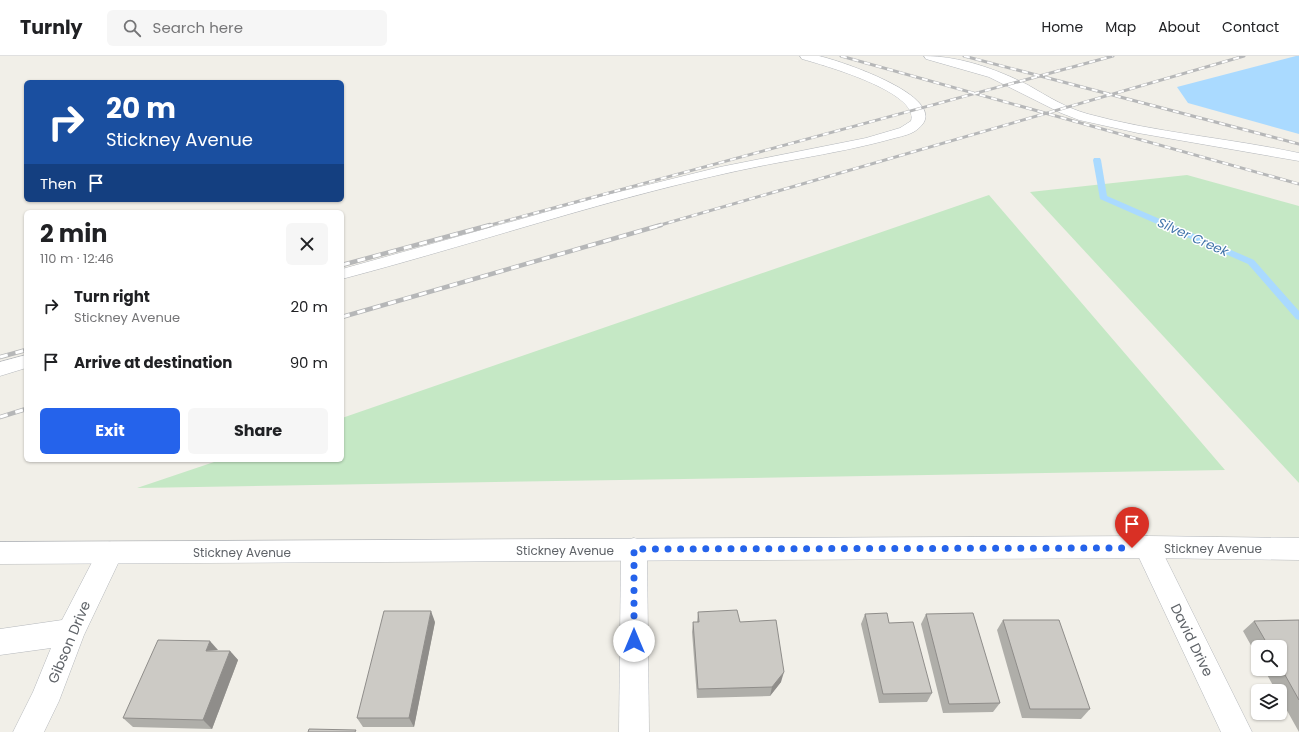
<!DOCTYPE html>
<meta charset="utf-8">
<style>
body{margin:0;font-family:Poppins,sans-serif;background:#f6f6f6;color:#202124;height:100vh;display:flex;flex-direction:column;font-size:15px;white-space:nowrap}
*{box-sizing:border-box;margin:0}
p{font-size:13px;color:#757577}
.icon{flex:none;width:22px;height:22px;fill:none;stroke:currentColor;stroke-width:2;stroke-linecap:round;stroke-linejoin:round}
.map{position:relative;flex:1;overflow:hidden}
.side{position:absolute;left:24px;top:154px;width:320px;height:252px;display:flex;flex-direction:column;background:#fff;border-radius:6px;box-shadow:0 1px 3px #0004}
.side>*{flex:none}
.top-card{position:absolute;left:24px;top:24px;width:320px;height:122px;border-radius:6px;box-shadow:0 1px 3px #0004;background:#1a4fa0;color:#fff;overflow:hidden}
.fabs{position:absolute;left:1251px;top:584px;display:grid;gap:8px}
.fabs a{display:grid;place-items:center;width:36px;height:36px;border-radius:6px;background:#fff;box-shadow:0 1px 3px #0004;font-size:20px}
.pin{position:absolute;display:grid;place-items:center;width:34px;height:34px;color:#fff;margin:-41px -17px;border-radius:50% 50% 50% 0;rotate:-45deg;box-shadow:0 0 4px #0007}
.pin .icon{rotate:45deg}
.me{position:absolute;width:44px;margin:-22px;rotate:0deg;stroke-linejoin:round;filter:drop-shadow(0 0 3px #0008)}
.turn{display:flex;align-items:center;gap:14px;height:84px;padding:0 16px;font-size:18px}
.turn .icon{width:52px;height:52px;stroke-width:2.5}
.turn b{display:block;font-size:28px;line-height:34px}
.then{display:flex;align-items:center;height:38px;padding:0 16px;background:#0003;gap:8px;font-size:15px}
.round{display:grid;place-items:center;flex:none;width:42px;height:42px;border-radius:6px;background:#f6f6f6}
.summary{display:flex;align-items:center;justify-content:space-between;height:68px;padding:0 16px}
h1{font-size:24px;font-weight:700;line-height:30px}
.button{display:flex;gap:8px;margin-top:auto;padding:8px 16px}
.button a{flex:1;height:46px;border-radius:6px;background:#2563eb;color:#fff;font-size:16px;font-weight:700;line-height:46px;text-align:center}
.button a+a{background:#f6f6f6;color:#202124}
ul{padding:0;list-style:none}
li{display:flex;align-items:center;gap:12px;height:56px;padding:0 16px}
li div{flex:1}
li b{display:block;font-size:15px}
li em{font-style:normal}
header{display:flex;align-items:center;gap:24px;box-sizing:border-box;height:56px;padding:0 20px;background:#fff;border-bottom:1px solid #e0e0e0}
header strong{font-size:19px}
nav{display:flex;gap:22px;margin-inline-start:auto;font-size:14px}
.search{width:280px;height:36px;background:#f6f6f6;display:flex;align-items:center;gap:10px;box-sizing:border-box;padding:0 14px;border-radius:6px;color:#757577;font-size:15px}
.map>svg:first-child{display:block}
.green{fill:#c5e8c5}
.water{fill:#aadaff}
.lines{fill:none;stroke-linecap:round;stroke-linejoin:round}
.stream{fill:#aadaff;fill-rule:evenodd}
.service-casing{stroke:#b5b8bc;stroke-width:1}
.minor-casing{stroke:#b5b8bc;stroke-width:1}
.tertiary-casing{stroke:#b5b8bc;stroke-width:1}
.service{fill:#fff;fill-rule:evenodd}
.minor{fill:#fff;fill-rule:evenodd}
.tertiary{fill:#fff;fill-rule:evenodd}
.rail-far1-casing{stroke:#b6b7b8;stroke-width:3}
.rail-casing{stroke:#b6b7b8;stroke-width:4.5}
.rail-far1{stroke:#fff;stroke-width:2;stroke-dasharray:6;stroke-linecap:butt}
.rail{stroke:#fff;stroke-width:3;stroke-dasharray:8;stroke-linecap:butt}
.wall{fill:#afaea9}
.shaded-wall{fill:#8f8d8a}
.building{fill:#cccac5;stroke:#8f8d8a}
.route{stroke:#2563eb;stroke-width:7;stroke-dasharray:0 12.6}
.labels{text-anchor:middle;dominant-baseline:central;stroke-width:3;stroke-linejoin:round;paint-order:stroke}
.street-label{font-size:12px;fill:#5f6368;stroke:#fff}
.water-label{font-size:13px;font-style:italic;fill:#4174aa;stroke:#fff}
.near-street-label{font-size:14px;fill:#5f6368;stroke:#fff}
</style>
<header>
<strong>Turnly</strong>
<div class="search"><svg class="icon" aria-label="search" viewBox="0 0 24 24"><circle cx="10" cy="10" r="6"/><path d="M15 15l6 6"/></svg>Search here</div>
<nav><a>Home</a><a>Map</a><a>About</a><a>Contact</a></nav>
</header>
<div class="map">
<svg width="1299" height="676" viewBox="0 0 1299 676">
<rect width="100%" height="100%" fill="#f1efe8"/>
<g class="green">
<polygon points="1187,119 1299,150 1299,427 1030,136"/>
<polygon points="989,139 1225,414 137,432 220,404 342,404 342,362"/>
</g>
<polygon class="water" points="1296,0 1299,0 1299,78 1188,47 1177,31"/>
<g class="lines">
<polygon class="stream" points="1094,102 1100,102 1101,104 1107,140 1254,204 1299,255 1299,264 1296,263 1248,208 1100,143 1093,104"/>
<defs>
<g id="service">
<path d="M800 0C806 0 813 0 819 0 838 4 954 42 919 72 913 78 903 80 895 82 863 91 831 97 798 103 643 130 494 183 342 223V213L607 139 720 111 866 82 900 72 911 65C920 36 823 9 802 3Z"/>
<path d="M924 0C960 0 996 13 1028 29 1047 40 1066 52 1088 58 1157 77 1229 82 1299 97V105L1138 77 1079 64 1061 57 989 21 926 3Z"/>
<polygon points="26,299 26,312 0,320 0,306"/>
</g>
<g id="minor">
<polygon points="1147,480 1156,483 1252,676 1221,676 1134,491 1138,483"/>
<polygon points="634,482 643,485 647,493 649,676 619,676 621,493 625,485"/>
<polygon points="110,486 119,489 123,497 84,579 59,645 44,676 13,676 33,636 51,592 0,599 0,573 62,564 101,489"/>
</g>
<polygon id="tertiary" points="1147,480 1299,482 1299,504 1147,502 0,508 0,486"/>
</defs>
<use href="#service" class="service-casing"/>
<use href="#minor" class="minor-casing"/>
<use href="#tertiary" class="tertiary-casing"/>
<use href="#service" class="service"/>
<use href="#minor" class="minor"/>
<use href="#tertiary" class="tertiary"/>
<defs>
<g id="rail-far1">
<polyline points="841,0 1299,128"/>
<polyline points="964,0 1299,88"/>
<polyline points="487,170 1113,0"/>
<polyline points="657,170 1244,0"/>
</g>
<g id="rail">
<polyline points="342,209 490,169"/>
<polyline points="342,261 661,169"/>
<polyline points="0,301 26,294"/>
<polyline points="0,361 26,353"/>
</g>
</defs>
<use href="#rail-far1" class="rail-far1-casing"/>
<use href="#rail" class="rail-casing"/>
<use href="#rail-far1" class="rail-far1"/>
<use href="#rail" class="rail"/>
</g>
<g class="wall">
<polygon points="698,556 740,566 781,626 770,640 697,642 692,576 693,566 697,566"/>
<polygon points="865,558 889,567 932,637 927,646 879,647 861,568"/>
<polygon points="926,558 1000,647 993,656 943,657 921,568"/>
<polygon points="1003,564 1090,653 1081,663 1022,662 997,574"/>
<polygon points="1299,564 1299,676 1280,642 1280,635 1276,635 1264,613 1280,613 1280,591 1258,591 1258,602 1243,575 1254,565"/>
<polygon points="435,566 414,671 363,671 357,662"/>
<polygon points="218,595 230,595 238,604 212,673 133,671 123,662"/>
</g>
<g class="shaded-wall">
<polygon points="431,555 435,566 414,671 409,662"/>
<polygon points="210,585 218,594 206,595"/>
<polygon points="230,595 238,604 212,673 203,664"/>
<polygon points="784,616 781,626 770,640 772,631"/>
</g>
<g class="building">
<polygon points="737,554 740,566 776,564 784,616 772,631 698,633 693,566 699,566 698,556"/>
<polygon points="384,555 431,555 409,662 357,662"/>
<polygon points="887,557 889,567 913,566 932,637 883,638 865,558"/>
<polygon points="973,557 1000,647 949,648 926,558"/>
<polygon points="1003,564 1059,564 1090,653 1030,653"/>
<polygon points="1299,564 1299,644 1280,610 1280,591 1269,591 1254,565"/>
<polygon points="158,584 210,585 206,595 230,595 203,664 123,662"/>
<polygon points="309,673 356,674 355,676 308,676"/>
</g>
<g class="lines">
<polyline class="route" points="634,585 634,493 1132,492"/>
</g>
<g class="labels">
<g class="street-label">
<text x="1213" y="492">Stickney Avenue</text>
<text x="565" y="494">Stickney Avenue</text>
<text x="242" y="496">Stickney Avenue</text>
</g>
<g class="water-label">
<text transform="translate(1193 181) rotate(24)">Silver Creek</text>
</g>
<g class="near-street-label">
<text transform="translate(1192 584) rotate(64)">David Drive</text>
<text transform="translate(69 586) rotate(-67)">Gibson Drive</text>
</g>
</g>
</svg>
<div class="fabs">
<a><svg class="icon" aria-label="search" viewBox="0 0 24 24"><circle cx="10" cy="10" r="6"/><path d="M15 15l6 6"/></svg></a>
<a><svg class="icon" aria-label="layers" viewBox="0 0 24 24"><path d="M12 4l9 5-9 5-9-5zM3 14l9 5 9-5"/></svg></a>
</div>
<div class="pin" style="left:1132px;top:492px;background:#d93025"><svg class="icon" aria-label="arrive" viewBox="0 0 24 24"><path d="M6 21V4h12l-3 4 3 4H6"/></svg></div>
<svg class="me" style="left:634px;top:585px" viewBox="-20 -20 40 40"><circle r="19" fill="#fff"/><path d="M0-13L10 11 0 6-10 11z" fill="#2563eb"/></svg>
<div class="top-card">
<div class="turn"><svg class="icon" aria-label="right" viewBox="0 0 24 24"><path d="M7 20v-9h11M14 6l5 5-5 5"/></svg><div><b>20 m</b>Stickney Avenue</div></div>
<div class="then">Then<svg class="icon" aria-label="arrive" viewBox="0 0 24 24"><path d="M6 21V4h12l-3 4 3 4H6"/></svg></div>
</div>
<section class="side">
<div class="summary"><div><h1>2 min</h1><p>110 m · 12:46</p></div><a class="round"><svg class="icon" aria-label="close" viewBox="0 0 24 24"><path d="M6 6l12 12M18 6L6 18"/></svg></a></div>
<ul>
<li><svg class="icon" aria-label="right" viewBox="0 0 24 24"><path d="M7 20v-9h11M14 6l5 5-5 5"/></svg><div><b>Turn right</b><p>Stickney Avenue</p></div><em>20 m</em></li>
<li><svg class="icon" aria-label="arrive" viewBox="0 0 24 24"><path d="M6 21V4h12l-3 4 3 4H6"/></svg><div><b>Arrive at destination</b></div><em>90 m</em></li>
</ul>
<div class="button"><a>Exit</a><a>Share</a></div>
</section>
</div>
